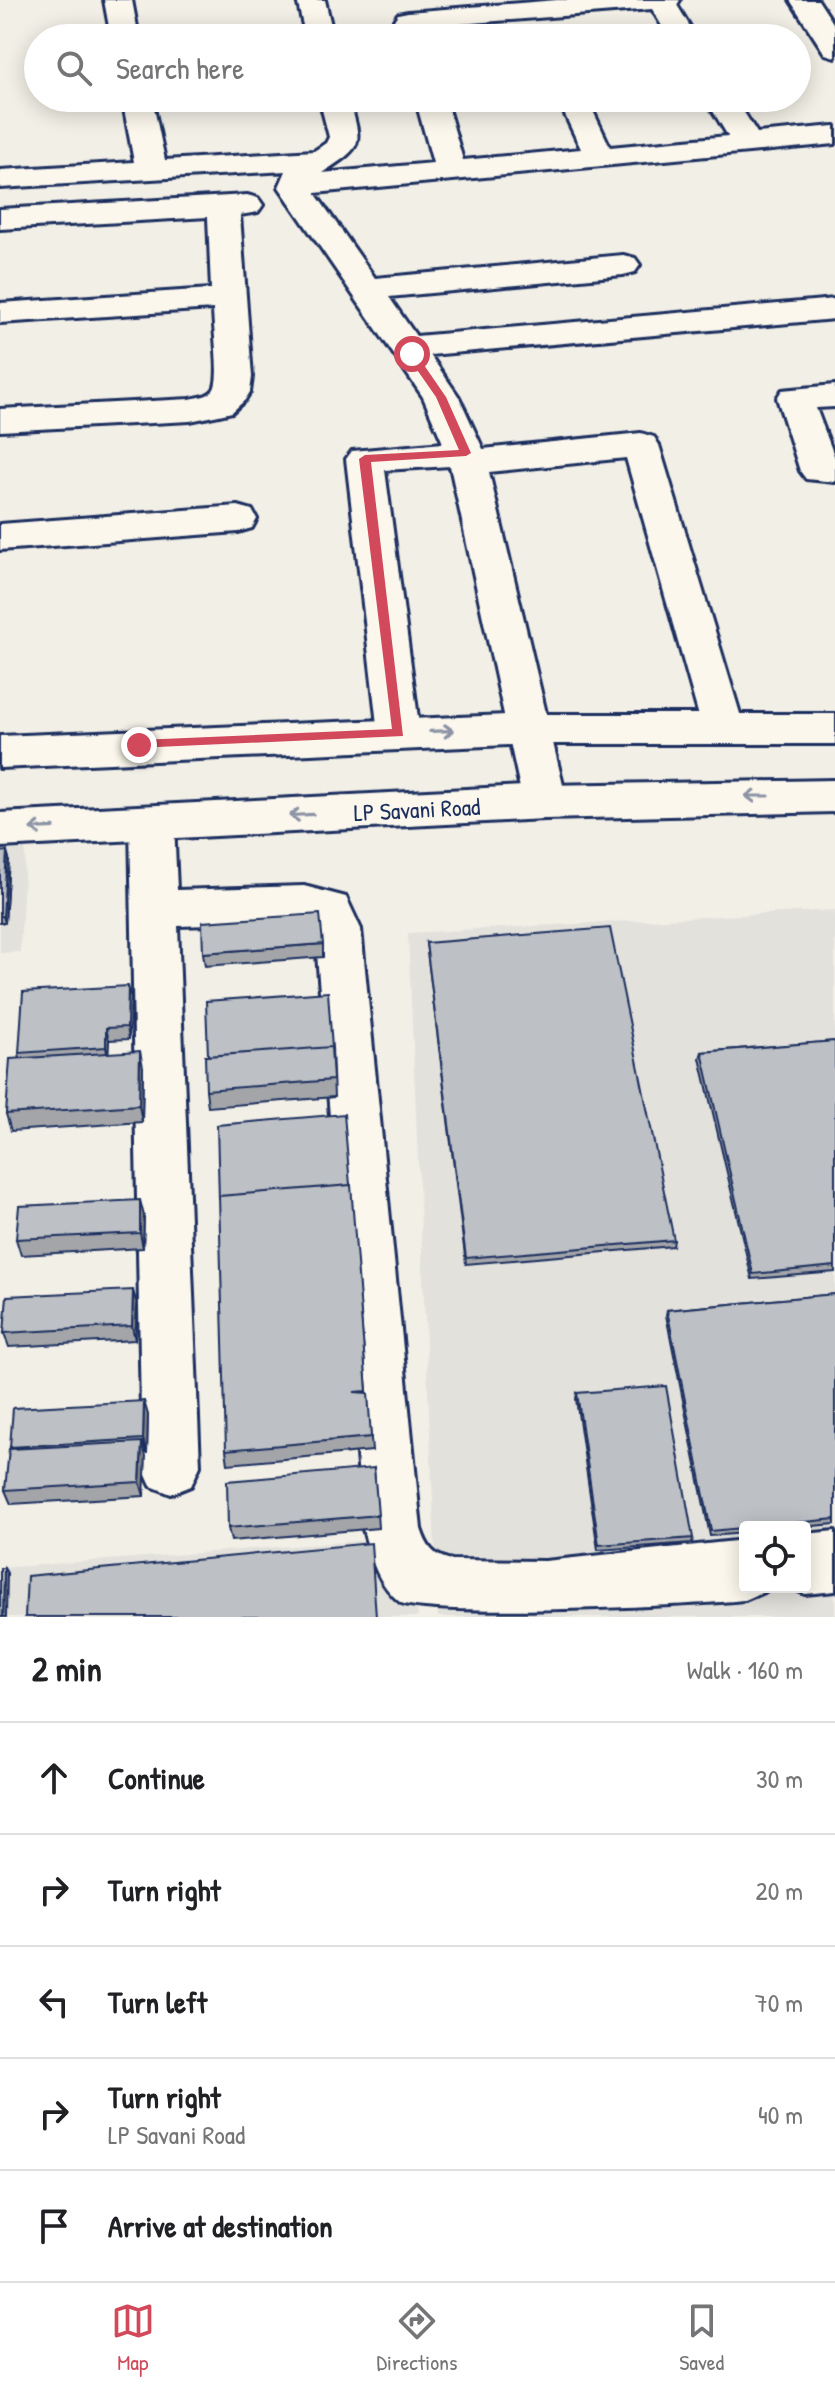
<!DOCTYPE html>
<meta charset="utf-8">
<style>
body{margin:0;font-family:"Patrick Hand",sans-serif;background:#f6f6f6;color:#202124}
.controls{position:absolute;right:24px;bottom:24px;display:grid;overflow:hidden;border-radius:8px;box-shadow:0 4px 20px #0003}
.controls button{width:72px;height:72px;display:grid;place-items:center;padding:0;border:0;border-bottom:2px solid #e0e0e0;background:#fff;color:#202124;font:40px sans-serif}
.stop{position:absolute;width:24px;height:24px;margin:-18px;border:6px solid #d1495b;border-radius:50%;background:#fff}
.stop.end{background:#d1495b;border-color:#fff;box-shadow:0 2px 8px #0008}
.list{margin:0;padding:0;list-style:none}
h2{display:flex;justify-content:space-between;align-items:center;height:104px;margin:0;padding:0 32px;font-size:34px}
h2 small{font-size:26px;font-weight:400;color:#757577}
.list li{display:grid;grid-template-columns:52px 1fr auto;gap:24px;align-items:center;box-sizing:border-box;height:112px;padding:0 32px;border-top:2px solid #e0e0e0}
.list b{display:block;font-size:30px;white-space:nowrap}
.list p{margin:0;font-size:26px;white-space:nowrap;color:#757577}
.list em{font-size:26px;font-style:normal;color:#757577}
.icon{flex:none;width:44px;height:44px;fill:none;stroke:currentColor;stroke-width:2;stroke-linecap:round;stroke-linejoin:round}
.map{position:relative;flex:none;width:835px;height:1617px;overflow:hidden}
.search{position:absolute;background:#fff;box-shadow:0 4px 20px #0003;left:24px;right:24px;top:24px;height:88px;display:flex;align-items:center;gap:20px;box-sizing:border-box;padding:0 28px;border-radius:44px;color:#757577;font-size:30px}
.sheet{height:664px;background:#fff}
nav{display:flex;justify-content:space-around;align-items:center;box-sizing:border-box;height:112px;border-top:2px solid #e0e0e0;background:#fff;font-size:22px;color:#757577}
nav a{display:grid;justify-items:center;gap:4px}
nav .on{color:#d1495b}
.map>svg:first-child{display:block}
.built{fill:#e2e1dc;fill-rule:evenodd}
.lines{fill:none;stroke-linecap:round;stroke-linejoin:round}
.minor-casing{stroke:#1b2f5e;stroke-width:6}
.major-casing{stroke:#1b2f5e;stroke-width:6}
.minor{fill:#fbf7ec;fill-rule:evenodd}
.major{fill:#fbf7ec;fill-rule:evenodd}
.wall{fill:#a3a5a9;stroke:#1b2f5e;stroke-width:2}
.shaded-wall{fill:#848689;stroke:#1b2f5e;stroke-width:2}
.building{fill:#bdc0c4;stroke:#1b2f5e;stroke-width:2}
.oneway{stroke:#8b93a5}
.route{fill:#d1495b}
.labels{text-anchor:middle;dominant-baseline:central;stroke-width:8;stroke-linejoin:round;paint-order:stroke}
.street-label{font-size:24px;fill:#1b2f5e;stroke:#fbf7ec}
</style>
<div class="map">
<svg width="835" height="1617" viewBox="0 0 835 1617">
<rect width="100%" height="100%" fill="#f2efe6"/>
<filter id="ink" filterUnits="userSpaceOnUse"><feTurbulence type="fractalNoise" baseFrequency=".0125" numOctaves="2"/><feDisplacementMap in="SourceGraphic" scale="16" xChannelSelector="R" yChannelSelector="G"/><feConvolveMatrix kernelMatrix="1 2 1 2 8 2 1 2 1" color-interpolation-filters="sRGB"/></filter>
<g filter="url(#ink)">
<path class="built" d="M26,838L20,952L0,953V839Z
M835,910V1617H438L408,933ZM745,1527H805V1587H745Z
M411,1537L418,1617H0V1568Z"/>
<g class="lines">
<g class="minor-casing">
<path id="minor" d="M104,0H132L139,38H111Z
M297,0H325L334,38H306Z
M557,0H680L677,5L697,38H669L652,9L408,28L398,26L394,20L398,14L408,12Z
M790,0H818L835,26V57L825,54Z
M122,98H152L165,160L314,151L326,143L329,137L319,98H349C362,146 365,145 322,173L433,163L415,98H445L463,160L581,149L557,98H587L610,147L728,136L705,98H735L757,133L835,126V144L315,193L375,278L623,255L635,258L640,265L635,272L623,275L389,297L416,336L835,299V319L430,355L459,397L483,449L641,433L654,437L659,445L744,727L738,738L723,742L708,738L702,727L626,458L489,472L567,802L561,814L545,819L529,814L523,802L450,466L385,470L420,733L414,744L399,748L384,744L378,733L346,459L352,451L443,443L423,397L279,187L286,171L0,188V170L134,162Z
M247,195L258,198L263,205L258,212L240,215L252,377L250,392L245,400L232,412L219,415L190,421L0,431V409L190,399C198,397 209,397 214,389C221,377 213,326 213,309L0,323V303L211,289L208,217L0,229V209Z
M835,385V407L816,408L835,458V482L806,479L800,471L777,398L782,390Z
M238,506L252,510L257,519L252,528L238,532L0,550V524Z
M152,806L168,811L174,823L177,890L304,886L346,897L361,929L421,1529C427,1547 433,1556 452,1560L545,1561L745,1540V1587H768L766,1591L745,1600C683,1606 444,1617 401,1603C377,1584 371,1558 363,1529L315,929L313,924L304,922L178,926L200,1466L191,1486L171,1494L151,1486L142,1466L130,823L136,811Z
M835,1531V1591L805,1594L789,1587H805V1534Z"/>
</g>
<g class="major-casing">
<path id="major" d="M531,714H835V744H531L0,768V736Z
M835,780V812L545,819L0,847V813L545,785Z"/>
</g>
<use href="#minor" class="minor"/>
<use href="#major" class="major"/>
</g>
<path class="wall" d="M0,852L9,858L5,923H0Z
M426,943L674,1240L673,1246L466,1264Z
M323,944V957L205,966L203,953Z
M131,998L129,1039L109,1040L108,1053L143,1067L142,1122L11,1131L6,1114L20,1059L19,1053Z
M835,1041V1272L752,1279L700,1058L702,1052Z
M332,1048L334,1097L208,1107L206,1090Z
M350,1185L372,1451L228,1464L226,1450Z
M144,1216L143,1248L21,1255L16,1239Z
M835,1294V1524L801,1527H745V1533L710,1536L666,1315L667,1310Z
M137,1305L135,1340L9,1347L4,1333Z
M577,1393L693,1538L692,1543L598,1550L576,1399Z
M148,1415L147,1453H145L144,1496L11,1504L5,1490L11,1449L10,1447Z
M374,1468L378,1528L231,1541L228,1528Z"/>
<path class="shaded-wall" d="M7,851L9,858L5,923L3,916Z
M128,986L131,998L129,1039L127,1027Z
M106,1028L109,1040L108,1059L106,1047Z
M140,1051L143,1067L142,1122L139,1105Z
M140,1200L144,1216L143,1248L140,1233Z
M133,1290L137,1305L135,1340L132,1326Z
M144,1401L148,1415L147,1453L143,1439Z
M142,1442L146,1456L144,1496L140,1482Z
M4,1568L7,1573L6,1617H3Z"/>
<path class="building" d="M7,851L3,916H0V852Z
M320,914L323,944L203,953L202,922Z
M610,928L674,1240L466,1258L426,943Z
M128,986L127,1027L106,1028V1047L19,1053L23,992Z
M328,992L332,1048L331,1047L208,1056L206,1001Z
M835,1041V1266L753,1274L702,1052Z
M331,1047L333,1080L206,1090L205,1056Z
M140,1051L139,1105L6,1114L10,1059Z
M344,1114L350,1185L219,1196V1199L217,1125Z
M351,1185L367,1391L354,1392L368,1393L371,1437L226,1450L219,1196Z
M140,1200V1233L16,1239L19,1206Z
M133,1290L132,1326L4,1333L7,1296Z
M835,1294V1519L711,1531L667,1310Z
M666,1386L693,1538L599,1545L577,1393Z
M144,1401L143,1439L10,1447L13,1408Z
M142,1442L140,1482L5,1490L9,1449Z
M374,1468L378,1515L228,1528L227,1481Z
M371,1543L376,1617H25L27,1576Z
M0,1568H4L3,1617H0Z"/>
<defs><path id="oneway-shaft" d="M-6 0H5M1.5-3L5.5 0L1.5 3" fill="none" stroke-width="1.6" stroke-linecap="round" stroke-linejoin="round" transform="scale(2)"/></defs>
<g class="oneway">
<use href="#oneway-shaft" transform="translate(442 731) rotate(-2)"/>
<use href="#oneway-shaft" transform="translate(757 796) rotate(-180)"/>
<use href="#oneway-shaft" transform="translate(301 815) rotate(177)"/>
<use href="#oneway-shaft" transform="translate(42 828) rotate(177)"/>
</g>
</g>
<path class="route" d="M408,352H415L446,397L471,453L466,456L371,462L403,736L135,748V742L139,740L392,729L359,459L365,455L459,450L436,397L406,354Z"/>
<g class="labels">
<g class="street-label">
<text transform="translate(417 809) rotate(-3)">LP Savani Road</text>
</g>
</g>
</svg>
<div class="controls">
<button><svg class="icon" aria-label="locate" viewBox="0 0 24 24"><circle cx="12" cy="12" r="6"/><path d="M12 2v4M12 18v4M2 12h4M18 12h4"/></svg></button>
</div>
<div class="stop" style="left:412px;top:354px"></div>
<div class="stop end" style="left:139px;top:745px"></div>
<div class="search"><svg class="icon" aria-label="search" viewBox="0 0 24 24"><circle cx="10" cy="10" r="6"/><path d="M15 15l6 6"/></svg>Search here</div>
</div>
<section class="sheet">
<h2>2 min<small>Walk · 160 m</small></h2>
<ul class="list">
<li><svg class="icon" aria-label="ahead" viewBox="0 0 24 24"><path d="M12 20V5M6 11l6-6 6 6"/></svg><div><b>Continue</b></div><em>30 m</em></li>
<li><svg class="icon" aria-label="right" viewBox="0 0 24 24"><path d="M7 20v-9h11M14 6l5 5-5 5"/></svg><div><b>Turn right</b></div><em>20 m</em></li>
<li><svg class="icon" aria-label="left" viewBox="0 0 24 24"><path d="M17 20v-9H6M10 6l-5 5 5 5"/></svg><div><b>Turn left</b></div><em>70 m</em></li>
<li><svg class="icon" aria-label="right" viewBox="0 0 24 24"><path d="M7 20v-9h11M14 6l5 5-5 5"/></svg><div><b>Turn right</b><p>LP Savani Road</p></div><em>40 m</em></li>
<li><svg class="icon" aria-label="arrive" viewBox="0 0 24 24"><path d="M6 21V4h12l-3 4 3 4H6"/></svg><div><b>Arrive at destination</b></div></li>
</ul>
</section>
<nav>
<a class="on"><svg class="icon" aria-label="map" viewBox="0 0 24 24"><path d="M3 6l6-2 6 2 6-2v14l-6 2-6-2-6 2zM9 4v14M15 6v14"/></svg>Map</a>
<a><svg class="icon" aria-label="directions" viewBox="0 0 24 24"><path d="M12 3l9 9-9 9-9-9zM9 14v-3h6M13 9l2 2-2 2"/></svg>Directions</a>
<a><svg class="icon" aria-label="saved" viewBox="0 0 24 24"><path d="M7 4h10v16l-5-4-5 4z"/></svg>Saved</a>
</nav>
